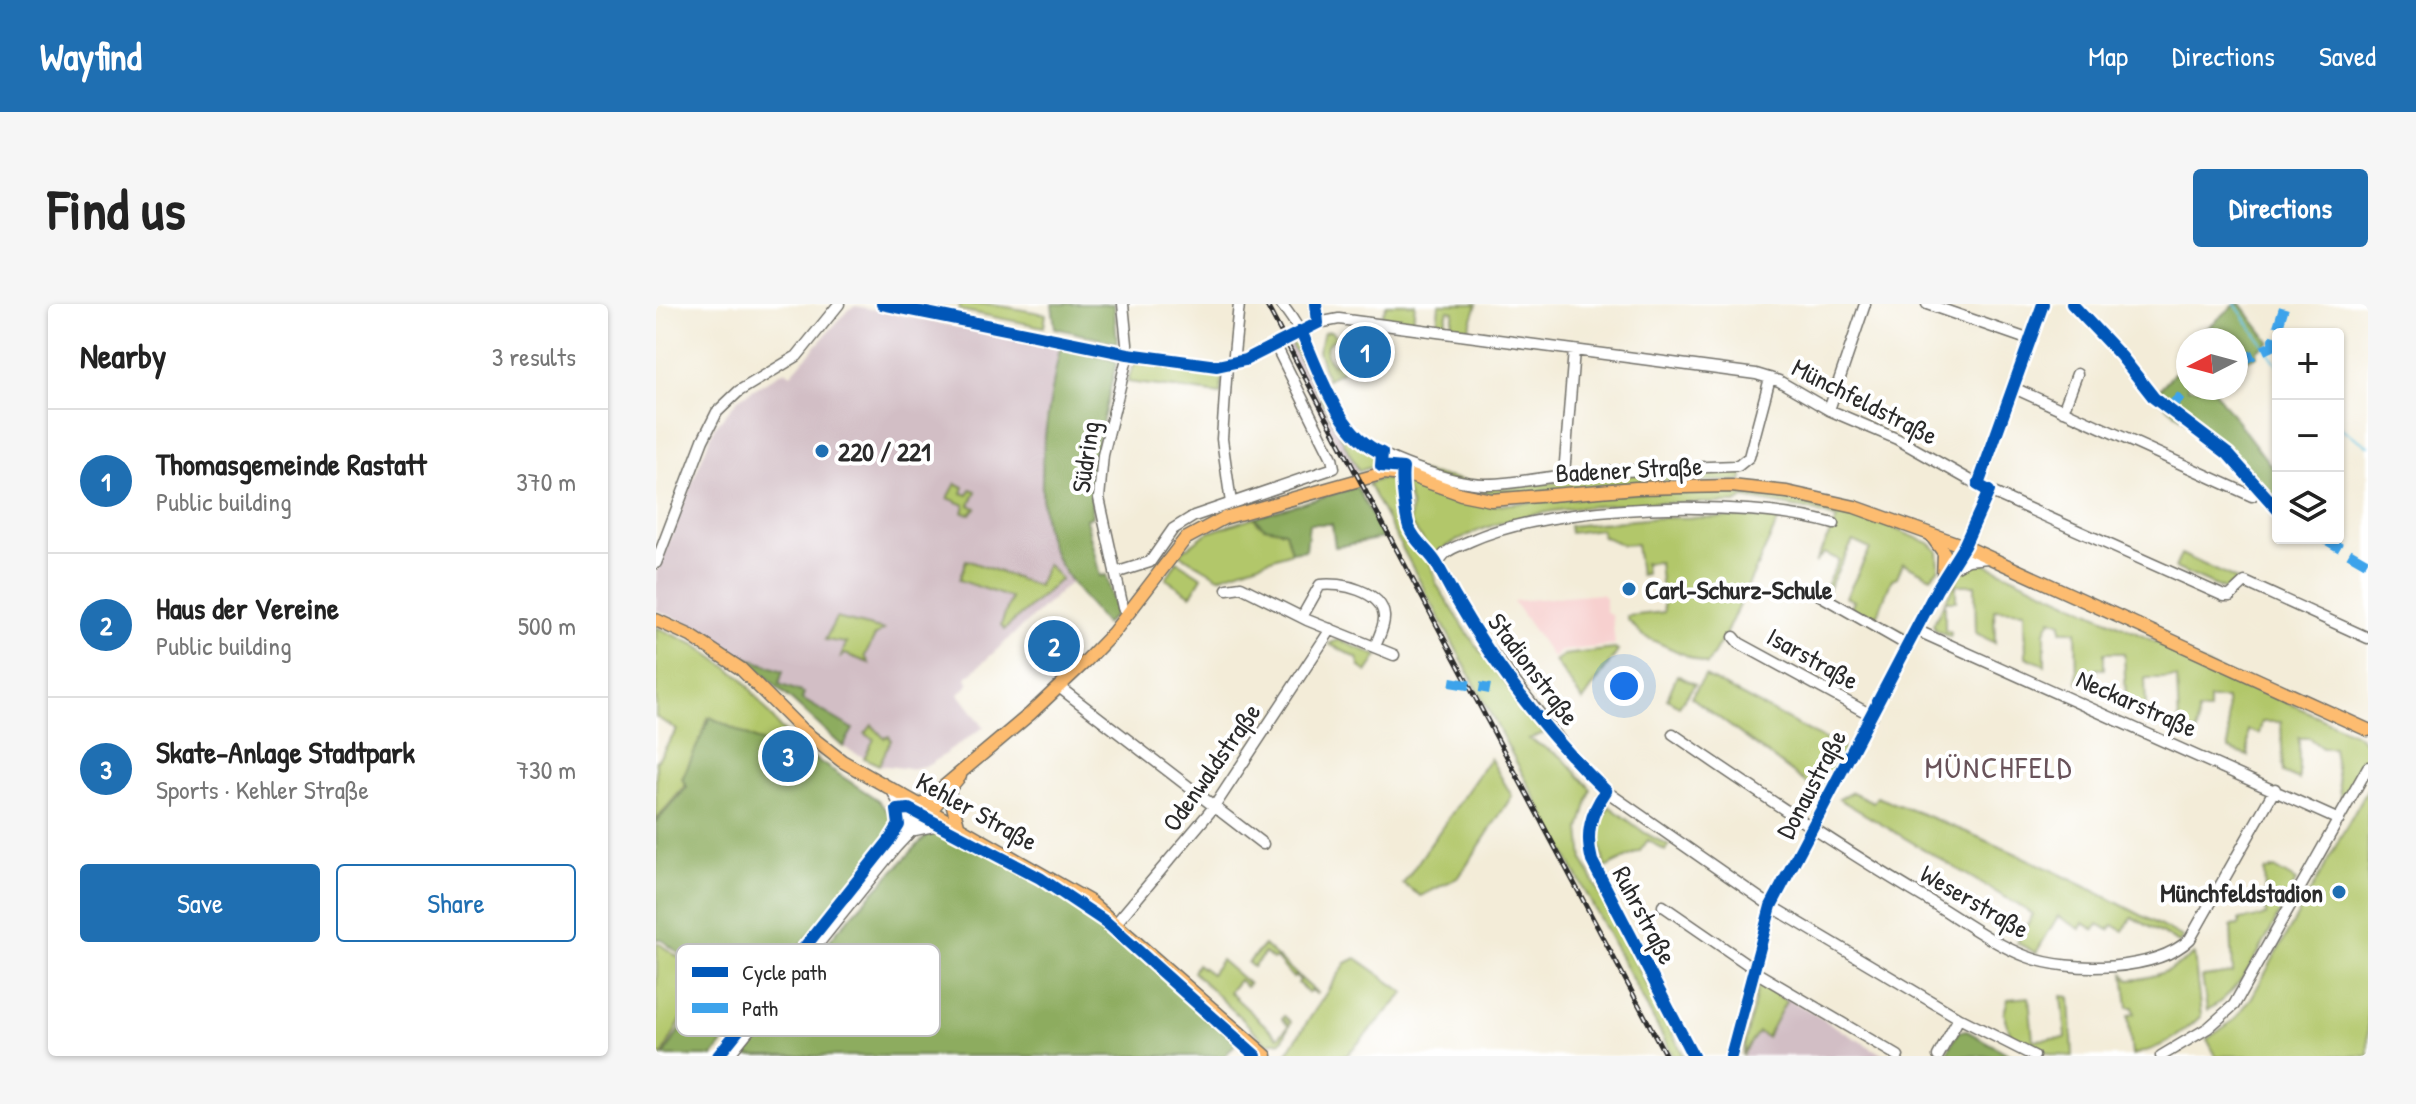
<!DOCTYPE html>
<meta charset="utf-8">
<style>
body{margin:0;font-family:"Patrick Hand",sans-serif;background:#f6f6f6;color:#222}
.controls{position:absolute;right:24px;top:24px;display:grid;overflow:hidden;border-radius:8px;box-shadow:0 2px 6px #0004}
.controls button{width:72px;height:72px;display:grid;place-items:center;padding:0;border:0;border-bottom:2px solid #e0e0e0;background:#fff;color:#222;font:40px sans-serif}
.compass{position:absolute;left:1520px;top:24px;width:72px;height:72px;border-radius:50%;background:#fff;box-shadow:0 2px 6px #0004;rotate:264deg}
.you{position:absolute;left:968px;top:382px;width:28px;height:28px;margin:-20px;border:6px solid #fff;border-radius:50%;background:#1a73e8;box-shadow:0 0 0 12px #1a73e833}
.badge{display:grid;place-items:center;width:52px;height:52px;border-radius:50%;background:#1f6fb2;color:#fff;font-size:26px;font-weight:700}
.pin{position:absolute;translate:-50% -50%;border:4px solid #fff;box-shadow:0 2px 8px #0006}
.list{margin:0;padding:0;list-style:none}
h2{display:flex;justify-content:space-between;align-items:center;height:104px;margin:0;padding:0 32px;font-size:34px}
h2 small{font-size:26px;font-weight:400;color:#767676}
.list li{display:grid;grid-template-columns:52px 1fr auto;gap:24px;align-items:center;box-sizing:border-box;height:144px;padding:0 32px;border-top:2px solid #e0e0e0}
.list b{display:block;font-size:30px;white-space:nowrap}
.list p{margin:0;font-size:26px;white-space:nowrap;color:#767676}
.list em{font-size:26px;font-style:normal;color:#767676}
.actions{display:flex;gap:16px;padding:24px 32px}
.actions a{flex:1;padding:18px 0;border:2px solid #1f6fb2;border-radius:8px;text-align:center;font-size:28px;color:#1f6fb2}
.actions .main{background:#1f6fb2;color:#fff}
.icon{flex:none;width:44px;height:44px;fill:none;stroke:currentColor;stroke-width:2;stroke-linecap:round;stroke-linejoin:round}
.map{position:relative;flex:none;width:1712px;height:752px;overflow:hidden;border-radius:8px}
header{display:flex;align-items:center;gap:48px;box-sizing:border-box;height:112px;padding:0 40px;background:#1f6fb2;color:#fff}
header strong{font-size:38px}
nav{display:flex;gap:44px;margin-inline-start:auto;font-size:28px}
.intro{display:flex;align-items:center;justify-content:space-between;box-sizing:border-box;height:192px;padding:0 48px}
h1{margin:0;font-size:56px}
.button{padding:20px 36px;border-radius:8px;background:#1f6fb2;color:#fff;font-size:28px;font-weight:700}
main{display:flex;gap:48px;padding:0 48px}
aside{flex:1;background:#fff;border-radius:8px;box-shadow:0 2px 6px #0004}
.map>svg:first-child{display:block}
.built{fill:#f7d0cf}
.industrial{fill:#d2bec5}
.green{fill:#b2c76b;stroke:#6e794b;stroke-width:2}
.forest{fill:#8dac5f;stroke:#5c6c45;stroke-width:2}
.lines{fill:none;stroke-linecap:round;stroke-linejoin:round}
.stream{stroke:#65c4e4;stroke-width:2}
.minor-casing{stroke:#716f68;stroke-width:13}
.major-casing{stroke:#716f68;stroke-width:15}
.minor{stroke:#fff;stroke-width:10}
.major{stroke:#fdbc70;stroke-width:12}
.rail-casing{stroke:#2b2b2b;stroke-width:5}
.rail{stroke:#fff;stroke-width:2;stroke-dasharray:6;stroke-linecap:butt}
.quiet{stroke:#3ea3eb;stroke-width:10;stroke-dasharray:20 10;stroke-linecap:butt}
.cycleway-casing{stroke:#fff;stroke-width:17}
.cycleway{stroke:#0057b8;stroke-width:12}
.poi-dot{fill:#1f6fb2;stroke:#fff;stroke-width:3}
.labels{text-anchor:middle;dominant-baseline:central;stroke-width:8;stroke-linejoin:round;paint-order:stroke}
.street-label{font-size:26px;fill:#2b2b2b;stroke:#fff}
.poi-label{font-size:26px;font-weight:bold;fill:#2b2b2b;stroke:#fff;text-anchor:start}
.quarter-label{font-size:30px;letter-spacing:2px;fill:#69535a;stroke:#fff}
.key{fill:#fff;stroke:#bfbfbf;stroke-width:2}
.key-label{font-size:22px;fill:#2b2b2b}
</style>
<header>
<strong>Wayfind</strong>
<nav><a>Map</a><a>Directions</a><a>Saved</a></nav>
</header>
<div class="intro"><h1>Find us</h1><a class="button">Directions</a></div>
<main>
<aside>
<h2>Nearby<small>3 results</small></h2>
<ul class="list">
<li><span class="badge">1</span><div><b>Thomasgemeinde Rastatt</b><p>Public building</p></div><em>370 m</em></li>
<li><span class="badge">2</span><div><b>Haus der Vereine</b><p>Public building</p></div><em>500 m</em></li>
<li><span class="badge">3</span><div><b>Skate-Anlage Stadtpark</b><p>Sports · Kehler Straße</p></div><em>730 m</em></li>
</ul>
<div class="actions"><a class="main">Save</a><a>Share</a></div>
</aside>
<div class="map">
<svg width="1712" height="752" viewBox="0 0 1712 752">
<rect width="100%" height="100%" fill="#fff"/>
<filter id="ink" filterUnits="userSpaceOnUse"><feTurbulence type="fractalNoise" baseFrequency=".0125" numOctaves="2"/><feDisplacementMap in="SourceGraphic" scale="16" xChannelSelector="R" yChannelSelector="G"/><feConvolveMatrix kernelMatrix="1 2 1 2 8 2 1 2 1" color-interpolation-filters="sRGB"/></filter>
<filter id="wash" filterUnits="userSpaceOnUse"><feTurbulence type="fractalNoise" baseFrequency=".006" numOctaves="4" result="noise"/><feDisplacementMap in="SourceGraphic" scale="32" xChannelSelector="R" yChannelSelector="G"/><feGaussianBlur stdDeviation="1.8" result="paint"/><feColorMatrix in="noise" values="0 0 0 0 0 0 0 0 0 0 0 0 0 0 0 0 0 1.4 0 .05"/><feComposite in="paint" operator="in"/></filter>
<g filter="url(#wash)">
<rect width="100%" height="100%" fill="#f3ecd8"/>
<path class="built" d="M945,290L949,294L950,308L956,312L959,341L905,347L897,354L857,297Z"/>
<path class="industrial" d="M200,2L404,44L389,119L396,245L416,277L310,374L314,379L303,390L328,423L273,461L254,465L223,461L187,443L113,373L34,320L0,306V269L58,124L82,95L129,66L135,70L193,5Z
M635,40L703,167L696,169L629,43Z
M1102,677L1229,752H1085Z"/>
<path class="green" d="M304,0H334L390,10L388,23L303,6Z
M731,0H759L757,18L725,13Z
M783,0H821L813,24L795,22L798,7L792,6L788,22L781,21Z
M675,27L681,33L671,41L670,51L676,59L704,58L671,75L662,47L668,28Z
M641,38L691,127L722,152V161L703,167L635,40Z
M479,59L566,70L565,90L471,78Z
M1087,165V177H997L845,191L808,185L754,166L848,184L997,168Z
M724,175L743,176L751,203L750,220L774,257L781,281L818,339L888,429L873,435L906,453L935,485L924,525L927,557L1028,752H1017L712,180Z
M747,176L832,202L988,188L1119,192L1232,222L1273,239L1282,247L1283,264L1275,273L1247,259L1241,273L1236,275L1220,315L1249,329L1244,332L1194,305L1198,297L1190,293L1214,245L1197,237L1169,291L1166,289L1183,256L1168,249L1159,259L1181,215L1155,206L1088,194L1080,199C990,198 853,195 778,251L754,219L755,201Z
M300,179L308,183L306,189L312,191L315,185L320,187L314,201L320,204L314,210L307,209L309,201L292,194Z
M598,213L602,220L629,227L635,248L563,273L523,250L551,229Z
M1091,213L1123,215L1069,331L1051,361L987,332L972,316L971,312L1008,308L1003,258L989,259L990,270L984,271L980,240L967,241L946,232L945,225L914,229L913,222L1000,214Z
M1525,250L1581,276L1569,286L1519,264Z
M310,256L382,282L391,260L405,275L348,326L345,321L355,294L303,276Z
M521,257L546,273L535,291L510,275Z
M1328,259L1700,430L1710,439L1712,450L1685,496L1677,444H1666L1653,434H1643V476L1627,469L1625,418H1606L1603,430L1592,426V452L1573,445L1571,395H1553V407H1542L1541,429L1523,422L1521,374H1489L1490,406L1470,397L1468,349H1448V365H1440V386L1421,378L1420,327H1405V319L1395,315L1389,327V361L1370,353L1369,307L1338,305L1339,339L1320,330L1319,281H1300V297H1289V326L1295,329L1294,333L1279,326L1277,320L1305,268L1312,261Z
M180,314L228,326L219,332L209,352L213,359L189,350L185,353L190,339L169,336Z
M0,323L40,341L86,374L124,424L151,449L140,468L52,414L29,482L0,516V458L21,426L0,413Z
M681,336L685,337L722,352L711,368L704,363L701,354L673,340Z
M959,345L962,347L927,397L899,357L908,351Z
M1021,371L1039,380L1023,402L1011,395Z
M1049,372L1189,446L1165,490L1035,393Z
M216,421L228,434L233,432L235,436L223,461L208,454L218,435L209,430Z
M834,454L856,492L803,573L765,592L747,580Z
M1712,484V752H1560L1551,735L1578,716L1596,693Z
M1196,488L1217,498L1221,493C1326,531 1430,580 1527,634L1523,639L1476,613L1467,627L1457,621L1453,626L1442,620L1439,626L1427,619L1424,625L1402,612L1380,649L1361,639L1377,610L1183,495Z
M953,502L989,529L1013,542L1009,547L992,536L984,547L949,564L941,528Z
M1618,564L1640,577C1619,615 1591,687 1551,706L1546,673L1577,669L1575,622L1583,621V616L1610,612L1608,567Z
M1,638L37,664L40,688L6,752H0Z
M608,641L661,689L660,690L655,686L652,689L642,679L644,676L639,672L637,674L620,654L617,656L609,649L597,663L592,659Z
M1538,650L1545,712C1523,733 1506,744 1476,751L1472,711L1478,710L1477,703H1472L1468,670L1473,676C1498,674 1519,666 1538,650Z
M700,654L749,689L690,752H629L690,659Z
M565,656L593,680L590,683L583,676L573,688L622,733L633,722L626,715L628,712L635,718L626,737L611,739L537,668L541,660L555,670Z
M1103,678L1130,697L1111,733L1102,728L1086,752Z
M1406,692L1414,693L1417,752L1397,751L1356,735L1348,709L1352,695L1373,693L1377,736L1410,734Z"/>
<path class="forest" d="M396,0H458L461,39L399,24Z
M1580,0H1585L1614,38L1601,46V52L1580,61V36H1537Z
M404,44L457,56L460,60L435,167L436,213L430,215L444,272L450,271L461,309L449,320C431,297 407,272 396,244C374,192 393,98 404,44Z
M1532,47V84H1556L1622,171V199C1584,148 1542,132 1498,91L1532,54Z
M701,183L727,234L679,243L676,220H653L650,246L635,248L629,227L608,223L598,213Z
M87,352L127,367L123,380L148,389L146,395L197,425L187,443Z
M54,413L111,441L116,457L140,470L152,452L159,455L222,496L238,516L236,526L57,752H8L44,691L41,664L5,635H0V518L31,483L26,475Z
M285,527C306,530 327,544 346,554C435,603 506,671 581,738L569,752H80L182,626L270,532Z
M1309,726L1356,752H1289L1302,728Z"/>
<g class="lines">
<path class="stream" d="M1579,0L1622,62
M1682,122L1712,142"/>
</g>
</g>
<g filter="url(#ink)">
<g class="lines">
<g class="minor-casing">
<path id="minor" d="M226,0L472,50L561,62L589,56L662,19L683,15L1100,70L1123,77L1173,106L1241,135L1333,187L1568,292H1574L1589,278L1712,334
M467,0L472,50L447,151L443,194L467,304L473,309
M625,0C658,38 666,92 700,131C721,155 796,179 828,180C856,181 885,173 913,171C969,166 1026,164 1082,162L1093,153L1114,74
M660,0L662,19
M1271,0L1374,36
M577,60L583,0
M571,61L566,135L575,199
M1358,84L1596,192
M1173,106L1209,0
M1407,107L1421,70
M908,171L918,46
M1322,181L1387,0
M1178,220C1090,194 897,199 814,237C801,243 785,246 782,262L789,279L825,334L911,445L950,487L1115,602L1303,714L1378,752
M0,259L47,136L61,108L83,87L141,52L183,0
M1295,265L1312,256L1332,254
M459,269L494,258L517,225L538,212L678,164L676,154L619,40
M571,285L585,283L651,316L738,351
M1155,286L1253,342
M646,313L664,281C684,278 726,287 728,312C729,322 722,334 719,343
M1260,326L1683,516
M1078,333L1083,339L1217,412
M403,383L607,540
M1017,430C1101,488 1184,544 1272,596C1304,615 1337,640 1372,653C1414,669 1500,668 1534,635L1619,485
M236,486L246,506L248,523
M950,487C934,510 929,530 936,557L1037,752
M259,526L297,518
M242,537L248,523L266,501
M1007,602L1097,664
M461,618L558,503L675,325
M1096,666L1242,752
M72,752L240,543L275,506
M1075,752L1115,602L1281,285L1308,242L1333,187
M1282,752L1303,714
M1505,752L1552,724L1578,701L1712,463"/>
</g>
<g class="major-casing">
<path id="major" d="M1275,231L1288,249L1287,275
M0,316L35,332L85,365L146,426L186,457L433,597L610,752
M293,487L302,521
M266,501L374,410L428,359L457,329L529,235L568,214L728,169L755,172L805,190L835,196L980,184L1075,182L1131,188L1199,203L1308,242L1712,426
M275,506L304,472"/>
</g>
<use href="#minor" class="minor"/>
<use href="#major" class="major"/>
<g class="rail-casing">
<path id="rail" d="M610,0L1010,752"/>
</g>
<use href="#rail" class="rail"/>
<path class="quiet" d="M1580,59L1616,42L1629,0
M1511,106L1533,84
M1667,234L1712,260
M794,378L834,385"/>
<g class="cycleway-casing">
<path id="cycleway" d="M226,0L472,50L561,62L589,56L662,19L660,0
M1416,0L1465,52L1498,94L1572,150L1622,206
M645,27C663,67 682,131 726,149L725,162L747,164C745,176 749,211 753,223C759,239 775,248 782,262C822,340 886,427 950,487C934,510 929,530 936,557L1037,752
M62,752L233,537L243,521L241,506L253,505L384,574L450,618L600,752
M1075,752L1115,602L1281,285L1308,242L1333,187L1322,181L1387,0"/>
</g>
<use href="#cycleway" class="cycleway"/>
</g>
</g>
<g class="poi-dot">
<circle cx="166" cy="147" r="8"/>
<circle cx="973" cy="285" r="8"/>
<circle cx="1683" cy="588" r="8"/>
</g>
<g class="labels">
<g class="street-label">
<text transform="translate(1209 97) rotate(27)">Münchfeldstraße</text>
<text transform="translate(429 153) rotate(-82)">Südring</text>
<text transform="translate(973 165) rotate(-3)">Badener Straße</text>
<text transform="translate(1157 354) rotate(29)">Isarstraße</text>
<text transform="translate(878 365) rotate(53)">Stadionstraße</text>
<text transform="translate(1481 399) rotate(24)">Neckarstraße</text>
<text transform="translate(555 463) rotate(-55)">Odenwaldstraße</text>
<text transform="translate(1155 480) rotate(-62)">Donaustraße</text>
<text transform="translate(321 507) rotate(29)">Kehler Straße</text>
<text transform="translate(1319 597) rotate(30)">Weserstraße</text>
<text transform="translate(989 611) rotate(62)">Ruhrstraße</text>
</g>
<g class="poi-label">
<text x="182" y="147">220 / 221</text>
<text x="989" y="285">Carl-Schurz-Schule</text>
<text x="1667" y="588" text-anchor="end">Münchfeldstadion</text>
</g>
<g class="quarter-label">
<text x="1343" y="463">MÜNCHFELD</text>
</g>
</g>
<rect x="20" y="640" width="264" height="92" rx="12" class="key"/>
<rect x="36" y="663" width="36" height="10" fill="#0057b8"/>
<rect x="36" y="699" width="36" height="10" fill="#3ea3eb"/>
<g class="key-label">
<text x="86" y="676">Cycle path</text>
<text x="86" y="712">Path</text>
</g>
</svg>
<div class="controls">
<button>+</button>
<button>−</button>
<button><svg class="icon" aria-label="layers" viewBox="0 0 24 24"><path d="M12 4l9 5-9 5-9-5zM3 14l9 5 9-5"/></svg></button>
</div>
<svg class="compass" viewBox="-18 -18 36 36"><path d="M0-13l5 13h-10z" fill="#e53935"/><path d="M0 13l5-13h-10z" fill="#767676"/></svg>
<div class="you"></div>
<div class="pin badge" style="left:709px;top:48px">1</div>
<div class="pin badge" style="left:398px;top:342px">2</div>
<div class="pin badge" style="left:132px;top:452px">3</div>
</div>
</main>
